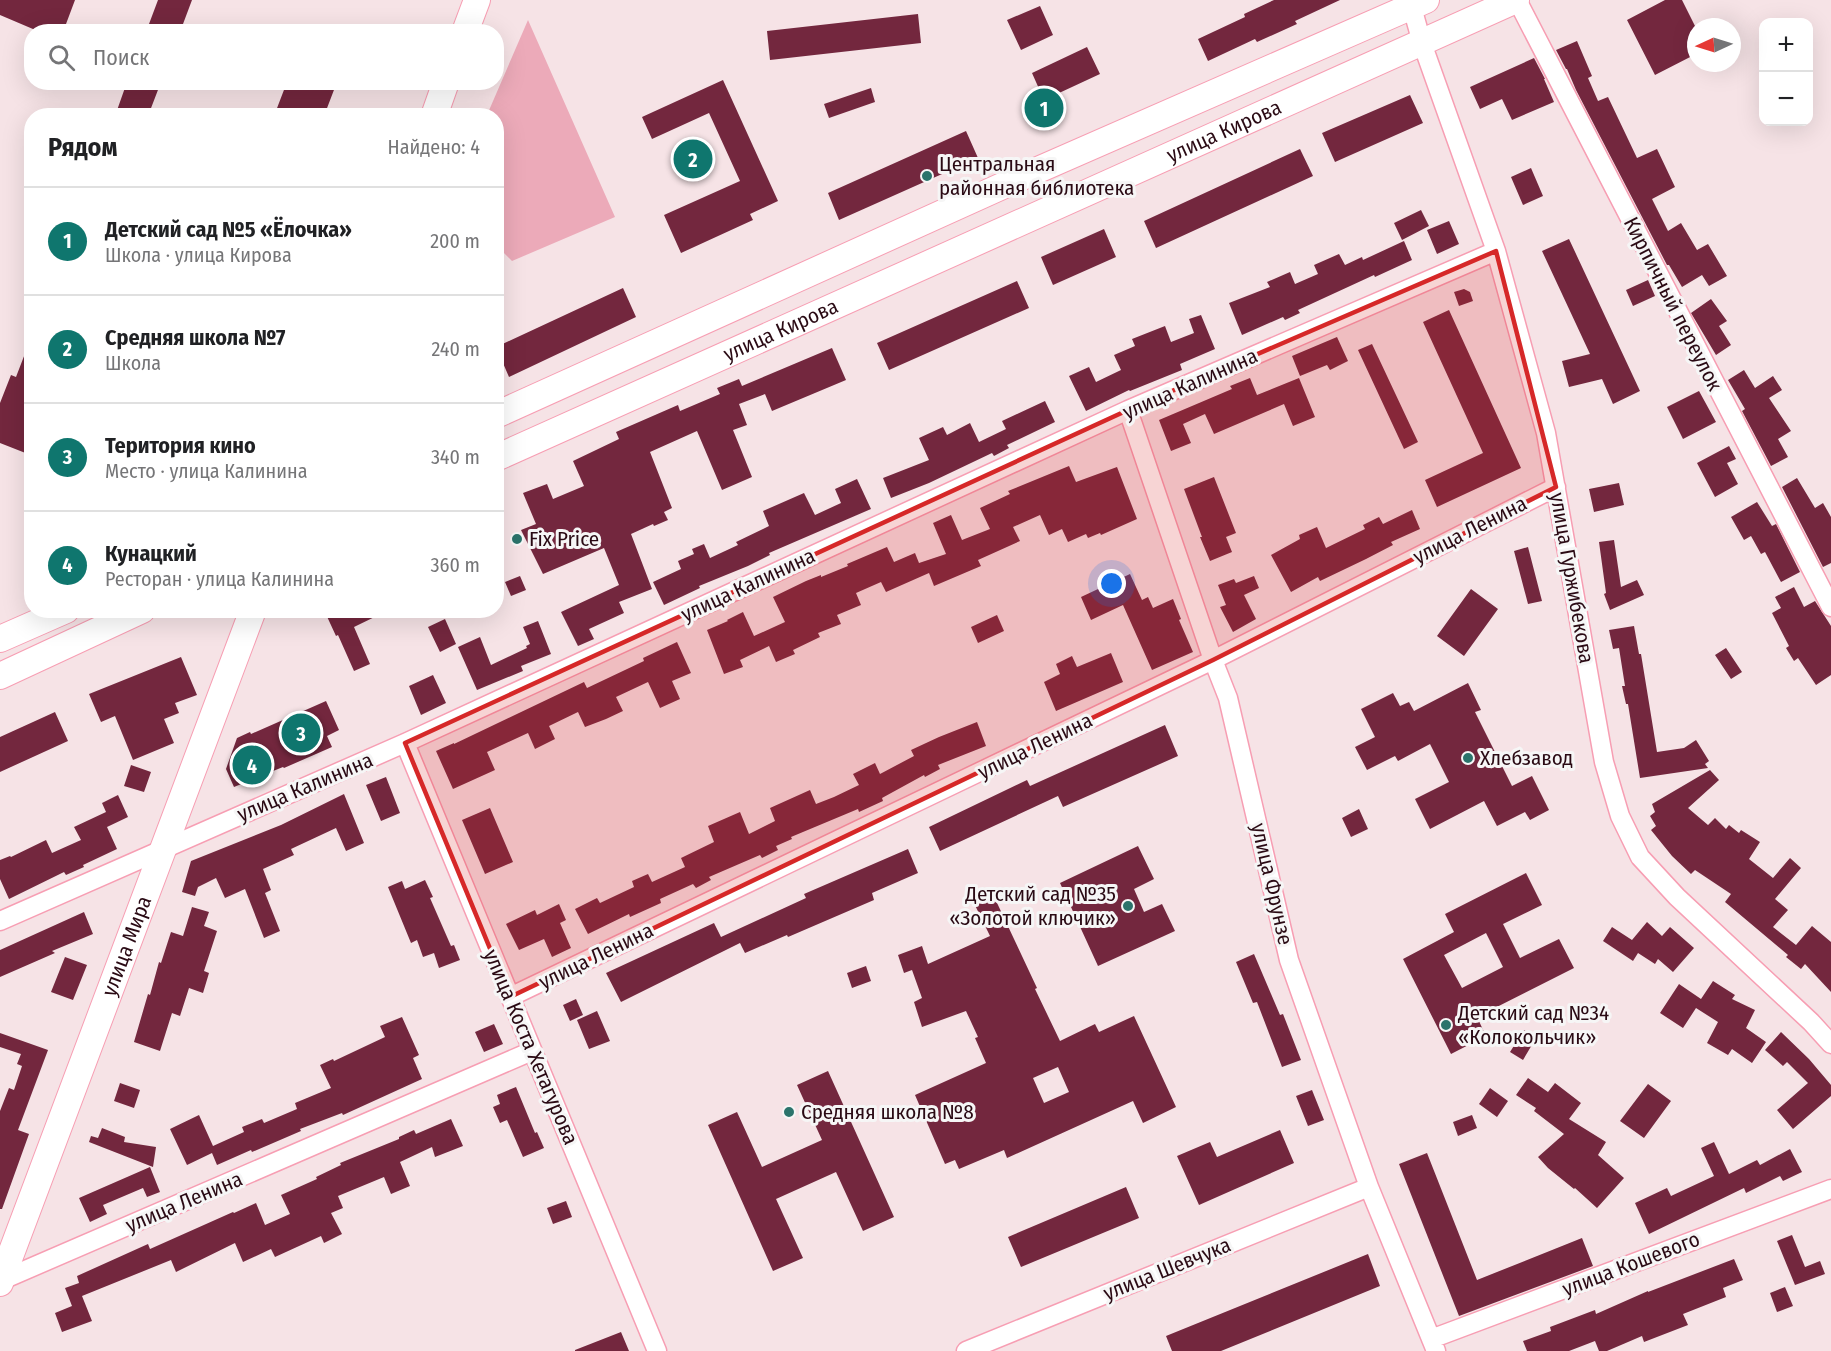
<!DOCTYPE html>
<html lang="ru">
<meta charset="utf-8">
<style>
body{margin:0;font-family:"Fira Sans Condensed",sans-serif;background:#f6f6f6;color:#202124}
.controls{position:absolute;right:18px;top:18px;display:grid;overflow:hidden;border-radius:12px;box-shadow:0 6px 24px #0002}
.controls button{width:54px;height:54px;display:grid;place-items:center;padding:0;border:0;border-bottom:2px solid #e0e0e0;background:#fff;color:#202124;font:30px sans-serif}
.compass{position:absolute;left:1687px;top:18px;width:54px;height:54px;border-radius:50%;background:#fff;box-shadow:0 6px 24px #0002;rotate:266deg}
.you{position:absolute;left:1112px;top:584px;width:21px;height:21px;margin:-15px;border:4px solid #fff;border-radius:50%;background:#1a73e8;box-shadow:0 0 0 9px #1a73e833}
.badge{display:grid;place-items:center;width:39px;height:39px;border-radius:50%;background:#0f766e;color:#fff;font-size:20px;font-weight:700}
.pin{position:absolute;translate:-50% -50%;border:3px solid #fff;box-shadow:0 2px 6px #0006}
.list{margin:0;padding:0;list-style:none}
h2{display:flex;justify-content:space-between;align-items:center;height:78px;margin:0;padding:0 24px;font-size:26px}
h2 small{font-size:20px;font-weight:400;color:#757577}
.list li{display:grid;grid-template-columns:39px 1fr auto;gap:18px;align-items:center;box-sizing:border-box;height:108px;padding:0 24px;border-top:2px solid #e0e0e0}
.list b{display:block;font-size:22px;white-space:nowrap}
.list p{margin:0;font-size:20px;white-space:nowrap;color:#757577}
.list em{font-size:20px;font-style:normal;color:#757577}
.icon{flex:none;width:33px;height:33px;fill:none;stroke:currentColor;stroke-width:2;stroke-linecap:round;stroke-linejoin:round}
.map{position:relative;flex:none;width:1831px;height:1351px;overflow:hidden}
.search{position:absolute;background:#fff;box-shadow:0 6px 24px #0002;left:24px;top:24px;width:480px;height:66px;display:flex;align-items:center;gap:15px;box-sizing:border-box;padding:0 21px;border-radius:24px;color:#757577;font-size:22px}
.panel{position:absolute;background:#fff;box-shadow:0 6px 24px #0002;left:24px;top:108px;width:480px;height:510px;border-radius:24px}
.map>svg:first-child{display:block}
.green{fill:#ecaab9}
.building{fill:#73273e;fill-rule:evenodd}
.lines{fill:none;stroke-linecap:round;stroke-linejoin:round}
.street-casing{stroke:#f79eb3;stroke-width:21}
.secondary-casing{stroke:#f79eb3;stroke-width:28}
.street{stroke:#fff;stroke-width:18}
.secondary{stroke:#fff;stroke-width:26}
.marked{fill:#d62828;fill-opacity:0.2;stroke:#d62828;stroke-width:4.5;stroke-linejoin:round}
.poi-dot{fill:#2b736b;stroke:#f6f6f6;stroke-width:2}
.labels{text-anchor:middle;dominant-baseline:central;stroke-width:6;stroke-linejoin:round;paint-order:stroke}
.street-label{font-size:21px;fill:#2a0a14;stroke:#f6f6f6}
.poi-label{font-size:21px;fill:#2a0a14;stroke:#f6f6f6;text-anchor:start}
</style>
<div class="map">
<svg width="1831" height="1351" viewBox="0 0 1831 1351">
<rect width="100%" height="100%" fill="#f6e3e6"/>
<path class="green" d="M528,20L615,217L512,261L497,246L496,116L487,115Z"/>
<path class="building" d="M0,0H75L63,32H40L0,15Z
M158,0H192L180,32H146Z
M1274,0H1340L1295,21L1297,24L1257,42L1255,39L1208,61L1198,39L1245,17L1244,14Z
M1665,0H1682L1696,28V54L1655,75L1627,20Z
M1040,6L1053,35L1021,50L1007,20Z
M918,14L921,43L770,60L767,31Z
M1577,41L1592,76L1588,78L1598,101L1608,97L1637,158L1657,149L1675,187L1652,199L1668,231L1681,223L1697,250L1708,244L1727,276L1709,286L1702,275L1682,287L1669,265H1667L1576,90L1567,69H1566L1556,50Z
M1087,47L1100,74L1044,100L1032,73Z
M1534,58L1545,79H1544L1554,102L1512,120L1502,99L1480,109L1470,87Z
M723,80L778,201L750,214L753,220L681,253L664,215L740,181L709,113L652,139L642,117Z
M127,82H161L148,116H115Z
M287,82H337L324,116H274Z
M871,88L875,102L829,118L824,104Z
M1410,95L1423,123L1335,162L1322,133Z
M966,131L978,158L839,220L828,193Z
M1300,149L1313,176L1156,248L1144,221Z
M1531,168L1543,196L1523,205L1511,177Z
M1421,210L1429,226L1402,240L1394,223Z
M1449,221L1459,244L1437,254L1427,230Z
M1104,229L1116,257L1053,285L1041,257Z
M1569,239L1640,391L1613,404L1602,379L1569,387L1562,361L1590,354L1542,251Z
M1404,241L1412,260L1375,277L1374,275L1298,310L1300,313L1285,320L1283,317L1242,335L1229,303L1270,287L1267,282L1290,272L1295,284L1318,274L1314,265L1339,254L1345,265L1362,257L1363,260Z
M1648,280L1655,296L1633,306L1626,290Z
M1017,281L1029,308L889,370L877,343Z
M623,288L636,317L509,377L496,347Z
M1464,289L1470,292L1473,301L1459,306L1454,292Z
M1711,299L1727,321L1719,326L1731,345L1716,355L1691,313Z
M1449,310L1521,468L1437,507L1425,480L1483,453L1423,322Z
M1201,315L1215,349L1180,364L1182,370L1130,391L1129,390L1086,411L1069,376L1089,367L1096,382L1121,370L1114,355L1135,346L1132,339L1165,326L1171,342L1194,333L1189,319Z
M1337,337L1348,361L1330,370L1327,365L1300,376L1292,356Z
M31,338L32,444L28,454L0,443V403L11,375L16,377Z
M1372,344L1418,442L1404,449L1358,350Z
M832,348L846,380L772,411L765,394L739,404L747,425L733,430L752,477L722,490L697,431L650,452L672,508L664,512L668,520L654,526L653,524L631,534L652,589L619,602L624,613L589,629L594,639L578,646L561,612L619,585L604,548L543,574L521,530L536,524L523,493L547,484L553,499L584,486L573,461L619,439L616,432L678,405L680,411L720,394L717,388L739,379L742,386Z
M1744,370L1755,388L1773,376L1782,390L1769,398L1791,431L1778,439L1788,457L1771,466L1742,411L1745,409L1728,380Z
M1250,378L1257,395L1299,378L1315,417L1293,426L1284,404L1214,434L1205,414L1183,424L1191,443L1171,451L1159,420L1232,389L1230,386Z
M1699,391L1716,422L1683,439L1667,407Z
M1045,401L1055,422L1007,445L1009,448L994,456L992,453L929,483L891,498L883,478L929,460L919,438L943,427L947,435L970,423L979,442L1006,429L1002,421Z
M1729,446L1736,459L1727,463L1738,484L1715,497L1697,463Z
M1069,466L1076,482L1117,467L1137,519L1101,535L1100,533L1088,538L1086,534L1068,542L1062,529L1049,535L1040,515L1013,527L1020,541L978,560L981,566L934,586L929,573L886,592L881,582L856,593L861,605L837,615L841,624L818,633L820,637L793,650L795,654L776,662L769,646L740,660L743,667L724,674L707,630L728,621L727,620L743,612L754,636L785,622L773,597L806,581L821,575V577L848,566L847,564L887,547L894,562L915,553L919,563L946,554L933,523L951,515L962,540L990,529L980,508L1010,494L1008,491Z
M1214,477L1236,533L1226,537L1232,552L1210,561L1200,537H1202L1184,489Z
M1797,478L1815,508L1823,503L1831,517V563L1823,567L1782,487Z
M857,479L871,509L769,553L770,555L748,566L699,586L700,588L664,605L653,582L681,569L678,561L694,554L692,549L704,544L710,558L738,545L736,542L769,526L763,511L804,493L815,515L841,503L835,489Z
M1619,483L1624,505L1594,512L1589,489Z
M1757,502L1772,526L1776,524L1800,572L1781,582L1765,552L1761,554L1751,536L1744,540L1731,517Z
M1412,510L1420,529L1391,542L1393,545L1366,559L1320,581L1318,577L1291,592L1271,555L1300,539L1299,535L1317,527L1326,548L1365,529L1363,525L1379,517L1383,524Z
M1614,540L1621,587L1637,580L1644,595L1610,610L1604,594L1606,593L1599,542Z
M1528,547L1542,601L1528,604L1514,551Z
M1130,574L1142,600L1148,597L1153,608L1173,599L1181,619L1179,620L1193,652L1152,670L1123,605L1091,620L1081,597Z
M520,576L526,590L511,596L505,582Z
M1254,576L1259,588L1244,595L1256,619L1233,632L1220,607L1226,605L1218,585L1234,579L1236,583Z
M1794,587L1804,607L1815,601L1831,626V675L1816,685L1798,658L1794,661L1786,648L1789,646L1772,613L1781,608L1775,597Z
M1471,589L1498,609L1464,656L1437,636Z
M324,610H389L354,627L370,664L354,671L338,635L336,636Z
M997,615L1004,631L978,643L971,627Z
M445,619L456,644L440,652L428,627Z
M538,621L551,654L521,666L523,671L477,690L458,647L480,637L491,665L527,648L526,646L530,644L523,627Z
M1634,626L1639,654H1641L1657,752L1684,748L1696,740L1709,761L1705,764L1708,768L1640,778L1628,704H1626L1622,686H1625L1619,648L1613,649L1609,630Z
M677,642L691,673L672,681L680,699L660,708L648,682L616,697L623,711L606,719L585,727L578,712L549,726L555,739L535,749L528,733L487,752L495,770L453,789L436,751L454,743V744L584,682L587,688L644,661L643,658Z
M1726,648L1742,672L1731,679L1715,655Z
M1111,653L1123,682L1056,711L1044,682L1060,674L1056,664L1072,656L1077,667Z
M181,657L197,695L175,703L179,713L164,719L174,743L133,760L115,716L101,722L89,694Z
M433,675L446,703L421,715L409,686Z
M1468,683L1481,710L1475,712L1512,786L1532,776L1549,810L1530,820L1525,812L1497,826L1484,801L1430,829L1415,799L1449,782L1430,744L1398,761L1395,756L1367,770L1355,747L1375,737L1361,709L1393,693L1400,706L1409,702L1414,711Z
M326,701L339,730L327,736L332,747L284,768L283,767L234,787L226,769L237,738L250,732L251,734Z
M55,712L68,741L0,772V737Z
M977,722L986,746L938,765L940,769L925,777L924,775L882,798L883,801L859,812L858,809L791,837L792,839L776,846L778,850L762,858L760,855L709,877L711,880L696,888L693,884L660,899L661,903L630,917L629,914L588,934L575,909L597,898L600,903L634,887L632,881L648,874L652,882L685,867L681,858L714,842L708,826L740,812L749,834L775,821L770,808L810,790L816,804L834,797L859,785L853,774L875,763L880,774L914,756L911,750L939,737Z
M1165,725L1178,756L1063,807L1058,796L940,851L929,827L1027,780L1030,786Z
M131,765L151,772L144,792L124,786Z
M1710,770L1719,780L1688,808L1708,825L1715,818L1726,829L1729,825L1739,833L1741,830L1760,842L1749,859L1773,878L1790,858L1801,868L1775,899L1788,910L1773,927L1796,945L1812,926L1831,942V992L1805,964L1801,969L1786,957L1788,955L1725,902L1731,894L1695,870L1691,874L1672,856L1651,830L1656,826L1650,816L1655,812L1652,804Z
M386,777L400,813L381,821L366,785Z
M344,794L364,843L346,851L336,828L291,849L294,855L263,869L271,890L265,893L280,931L264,938L245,889L225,898L216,878L198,887L195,896L182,892L191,861L281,825Z
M118,795L128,817L107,827L117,849L83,865L84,867L66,875L64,872L9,899L0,879V860L10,856L11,857L46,840L52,853L81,840L74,827L106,812L102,803Z
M490,808L513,862L485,874L462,820Z
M1359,809L1368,829L1351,837L1342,818Z
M1138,846L1154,879L1134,889L1144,912L1162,904L1175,931L1098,966L1060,883Z
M908,849L918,873L872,893L874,900L788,937L787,935L745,953L740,943L621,1002L606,973L714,923L721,937L806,898L804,894Z
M1526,873L1542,905L1503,924L1520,958L1559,939L1574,968L1477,1017L1486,1036L1451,1054L1403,959L1454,932L1445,914ZM1486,933L1503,967L1462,988L1444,955Z
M425,880L433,897L430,898L451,946L454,945L460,960L439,968L434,953L423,957L417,940L411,943L388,887L402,881L405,889Z
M990,888L1037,988L1035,989L1060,1041L1095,1024L1099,1032L1134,1016L1176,1107L1143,1123L1133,1101L1007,1158L1004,1150L959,1169L955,1160L945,1164L915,1095L986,1063L975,1038L978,1037L966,1011L922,1027L914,1002L922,998L912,970L904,973L898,955L922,946L928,964L990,936L971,897ZM1058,1067L1069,1092L1044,1103L1033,1078Z
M559,904L566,920L560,923L571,948L552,957L544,939L519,950L506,924L535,910L537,915Z
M192,907L209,912L204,926L217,931L204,971L209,973L203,993L189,988L180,1016L172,1013L160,1051L134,1042L148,994L150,995L159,962L161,963L171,932L183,936Z
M84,912L93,934L52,951L55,953L0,977V950Z
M1647,922L1662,936L1670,927L1694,948L1673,972L1658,959L1655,964L1638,953L1633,961L1603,941L1612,927L1632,940Z
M1254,954L1280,1015L1283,1014L1301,1060L1282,1067L1257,1002L1253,1003L1236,962Z
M65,957L87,965L73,1000L51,992Z
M866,966L871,981L852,988L847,973Z
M1713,981L1735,995L1732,999L1755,1010L1746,1028L1766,1042L1752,1063L1732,1049L1728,1055L1707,1043L1718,1022L1696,1008L1683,1028L1660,1013L1679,984L1701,999Z
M576,999L583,1015L570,1021L563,1005Z
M597,1011L610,1041L589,1049L577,1020Z
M402,1017L419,1055L413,1058L422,1079L343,1115L342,1113L300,1129L301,1131L252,1152L251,1150L217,1165L212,1153L187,1165L170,1129L199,1115L213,1146L244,1132L242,1127L262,1119L264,1123L297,1109L295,1103L331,1088L320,1065L333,1059L334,1061L385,1037L380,1026Z
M494,1024L503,1044L484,1052L475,1032Z
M1524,1030L1536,1038L1523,1060L1510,1052Z
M1781,1032L1809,1059L1831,1085V1096L1793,1129L1777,1110L1808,1083L1787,1062L1783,1066L1765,1050Z
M0,1033L48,1050L18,1130L29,1134L2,1209H0V1111L9,1088L14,1090L22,1066L17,1064L21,1054L0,1047Z
M828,1071L894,1217L863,1231L836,1172L776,1199L803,1258L773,1271L708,1125L737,1112L762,1167L822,1140L797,1085Z
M1528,1078L1548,1092L1555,1083L1581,1103L1569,1119L1606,1142L1598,1155L1624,1178L1597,1208L1575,1188L1574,1189L1548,1168L1538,1157L1564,1134L1534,1111L1536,1108L1516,1095Z
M120,1083L140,1090L134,1108L114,1101Z
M1648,1084L1671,1101L1644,1138L1620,1121Z
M516,1087L535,1133L537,1132L544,1148L523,1157L507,1120L500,1123L493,1107L500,1104L497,1095Z
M1490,1088L1508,1101L1497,1117L1479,1104Z
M1312,1090L1324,1120L1308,1126L1296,1096Z
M1472,1115L1477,1128L1458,1136L1453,1122Z
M451,1119L463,1146L435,1157L432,1147L400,1162L410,1186L391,1194L384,1177L338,1196L343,1208L331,1213L342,1234L324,1243L321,1236L275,1257L271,1249L243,1262L235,1243L176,1272L171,1260L82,1296L92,1321L62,1332L55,1313L72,1306L65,1288L79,1283L77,1276L148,1244L150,1249L233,1212L234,1213L256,1203L265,1225L290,1214L281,1195L317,1179L316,1177L341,1165L340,1163L399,1139V1137L414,1130L416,1134Z
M102,1128L125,1137L124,1142L156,1147L153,1167L89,1142L91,1136L98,1138Z
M1280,1130L1294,1163L1199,1205L1177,1156L1210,1142L1217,1157Z
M1714,1142L1729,1174L1757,1160L1760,1165L1790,1149L1802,1172L1783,1181L1780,1176L1746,1193L1744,1188L1649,1234L1635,1203L1667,1188L1671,1196L1714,1176L1701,1148Z
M1427,1153L1477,1280L1582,1238L1593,1266L1459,1316L1399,1164Z
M150,1167L160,1192L147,1197L143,1188L103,1205L107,1214L90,1222L79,1198Z
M1126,1187L1139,1218L1021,1267L1008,1237Z
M566,1201L572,1217L553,1224L547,1208Z
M1792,1235L1805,1267L1820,1261L1825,1274L1795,1285L1777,1241Z
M1368,1254L1380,1286L1221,1351H1172L1166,1336Z
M1734,1259L1743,1280L1723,1288L1726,1297L1683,1314L1688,1325L1644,1342L1642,1336L1607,1351H1599L1595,1341L1569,1351H1527L1523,1341L1551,1331L1550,1327L1595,1310L1596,1314L1648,1291V1292Z
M1785,1287L1793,1306L1777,1312L1770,1293Z
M621,1332L629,1351H575V1350Z"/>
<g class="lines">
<g class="street-casing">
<path id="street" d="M1410,0L1422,43L1496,251L1546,433L1604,762L1620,816L1640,857L1677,897L1811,1022L1831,1044
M1517,0L1831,607
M1128,410L1213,660L1228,698L1289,960L1369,1187L1436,1351
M405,743L657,1351
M0,921L405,743L1128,410L1496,251
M510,997L1213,660L1556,487
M0,1281L532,1051
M1431,1339L1831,1189
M966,1351L1369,1187"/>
</g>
<g class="secondary-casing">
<g id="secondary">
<path d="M465,32L477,0"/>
<path d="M434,116L446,82"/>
<path d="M496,415L1031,173L1426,0"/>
<path id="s1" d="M496,458L1516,0"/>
<path d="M0,639L66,610"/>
<path d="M0,676L142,610"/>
<path id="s2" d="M0,1283L253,610"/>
</g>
</g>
<use href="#street" class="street"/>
<use href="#secondary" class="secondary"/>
</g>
<path class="marked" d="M1496,251L1556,487L1213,660L510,997L405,743L1128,410Z"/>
<g class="poi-dot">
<circle cx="927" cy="176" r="6"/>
<circle cx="517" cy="539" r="6"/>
<circle cx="1468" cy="758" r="6"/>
<circle cx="1128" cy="906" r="6"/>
<circle cx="1446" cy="1025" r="6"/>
<circle cx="789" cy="1112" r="6"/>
</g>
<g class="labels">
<g class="street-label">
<text stroke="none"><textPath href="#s1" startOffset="798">улица Кирова</textPath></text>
<text transform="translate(1673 304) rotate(63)">Кирпичный переулок</text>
<text stroke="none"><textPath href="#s1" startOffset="312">улица Кирова</textPath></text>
<text transform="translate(1190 384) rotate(-24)">улица Калинина</text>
<text transform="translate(1470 530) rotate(-27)">улица Ленина</text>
<text transform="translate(1572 578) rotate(80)">улица Гуржибекова</text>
<text transform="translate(748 585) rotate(-25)">улица Калинина</text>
<text transform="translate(1035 746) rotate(-26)">улица Ленина</text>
<text transform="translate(305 787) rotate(-23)">улица Калинина</text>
<text transform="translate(1272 884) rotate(77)">улица Фрунзе</text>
<text stroke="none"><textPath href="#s2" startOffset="360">улица Мира</textPath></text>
<text transform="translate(596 956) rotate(-26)">улица Ленина</text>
<text transform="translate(531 1047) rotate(67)">улица Коста Хетагурова</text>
<text transform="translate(184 1202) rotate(-23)">улица Ленина</text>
<text transform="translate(1631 1264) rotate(-21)">улица Кошевого</text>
<text transform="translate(1167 1269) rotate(-22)">улица Шевчука</text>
</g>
<g class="poi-label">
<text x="939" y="164">Центральная<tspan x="939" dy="24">районная библиотека</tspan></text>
<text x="529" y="539">Fix Price</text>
<text x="1480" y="758">Хлебзавод</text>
<text x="1116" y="894" text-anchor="end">Детский сад №35<tspan x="1116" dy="24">«Золотой ключик»</tspan></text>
<text x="1458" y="1013">Детский сад №34<tspan x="1458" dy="24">«Колокольчик»</tspan></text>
<text x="801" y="1112">Средняя школа №8</text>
</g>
</g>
</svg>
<div class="controls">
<button>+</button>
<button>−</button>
</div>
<svg class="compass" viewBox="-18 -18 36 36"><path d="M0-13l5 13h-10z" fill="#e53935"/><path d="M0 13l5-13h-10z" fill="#757577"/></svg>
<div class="you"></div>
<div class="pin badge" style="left:1044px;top:108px">1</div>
<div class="pin badge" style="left:693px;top:159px">2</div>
<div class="pin badge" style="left:301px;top:733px">3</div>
<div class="pin badge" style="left:252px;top:765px">4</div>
<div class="search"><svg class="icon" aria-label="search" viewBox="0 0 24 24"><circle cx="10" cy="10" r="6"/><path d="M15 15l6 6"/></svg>Поиск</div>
<section class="panel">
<h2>Рядом<small>Найдено: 4</small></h2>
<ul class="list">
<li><span class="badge">1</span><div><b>Детский сад №5 «Ёлочка»</b><p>Школа · улица Кирова</p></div><em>200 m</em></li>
<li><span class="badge">2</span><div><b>Средняя школа №7</b><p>Школа</p></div><em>240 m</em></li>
<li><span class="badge">3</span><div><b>Територия кино</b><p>Место · улица Калинина</p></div><em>340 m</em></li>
<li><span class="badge">4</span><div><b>Кунацкий</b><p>Ресторан · улица Калинина</p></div><em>360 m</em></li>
</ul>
</section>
</div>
